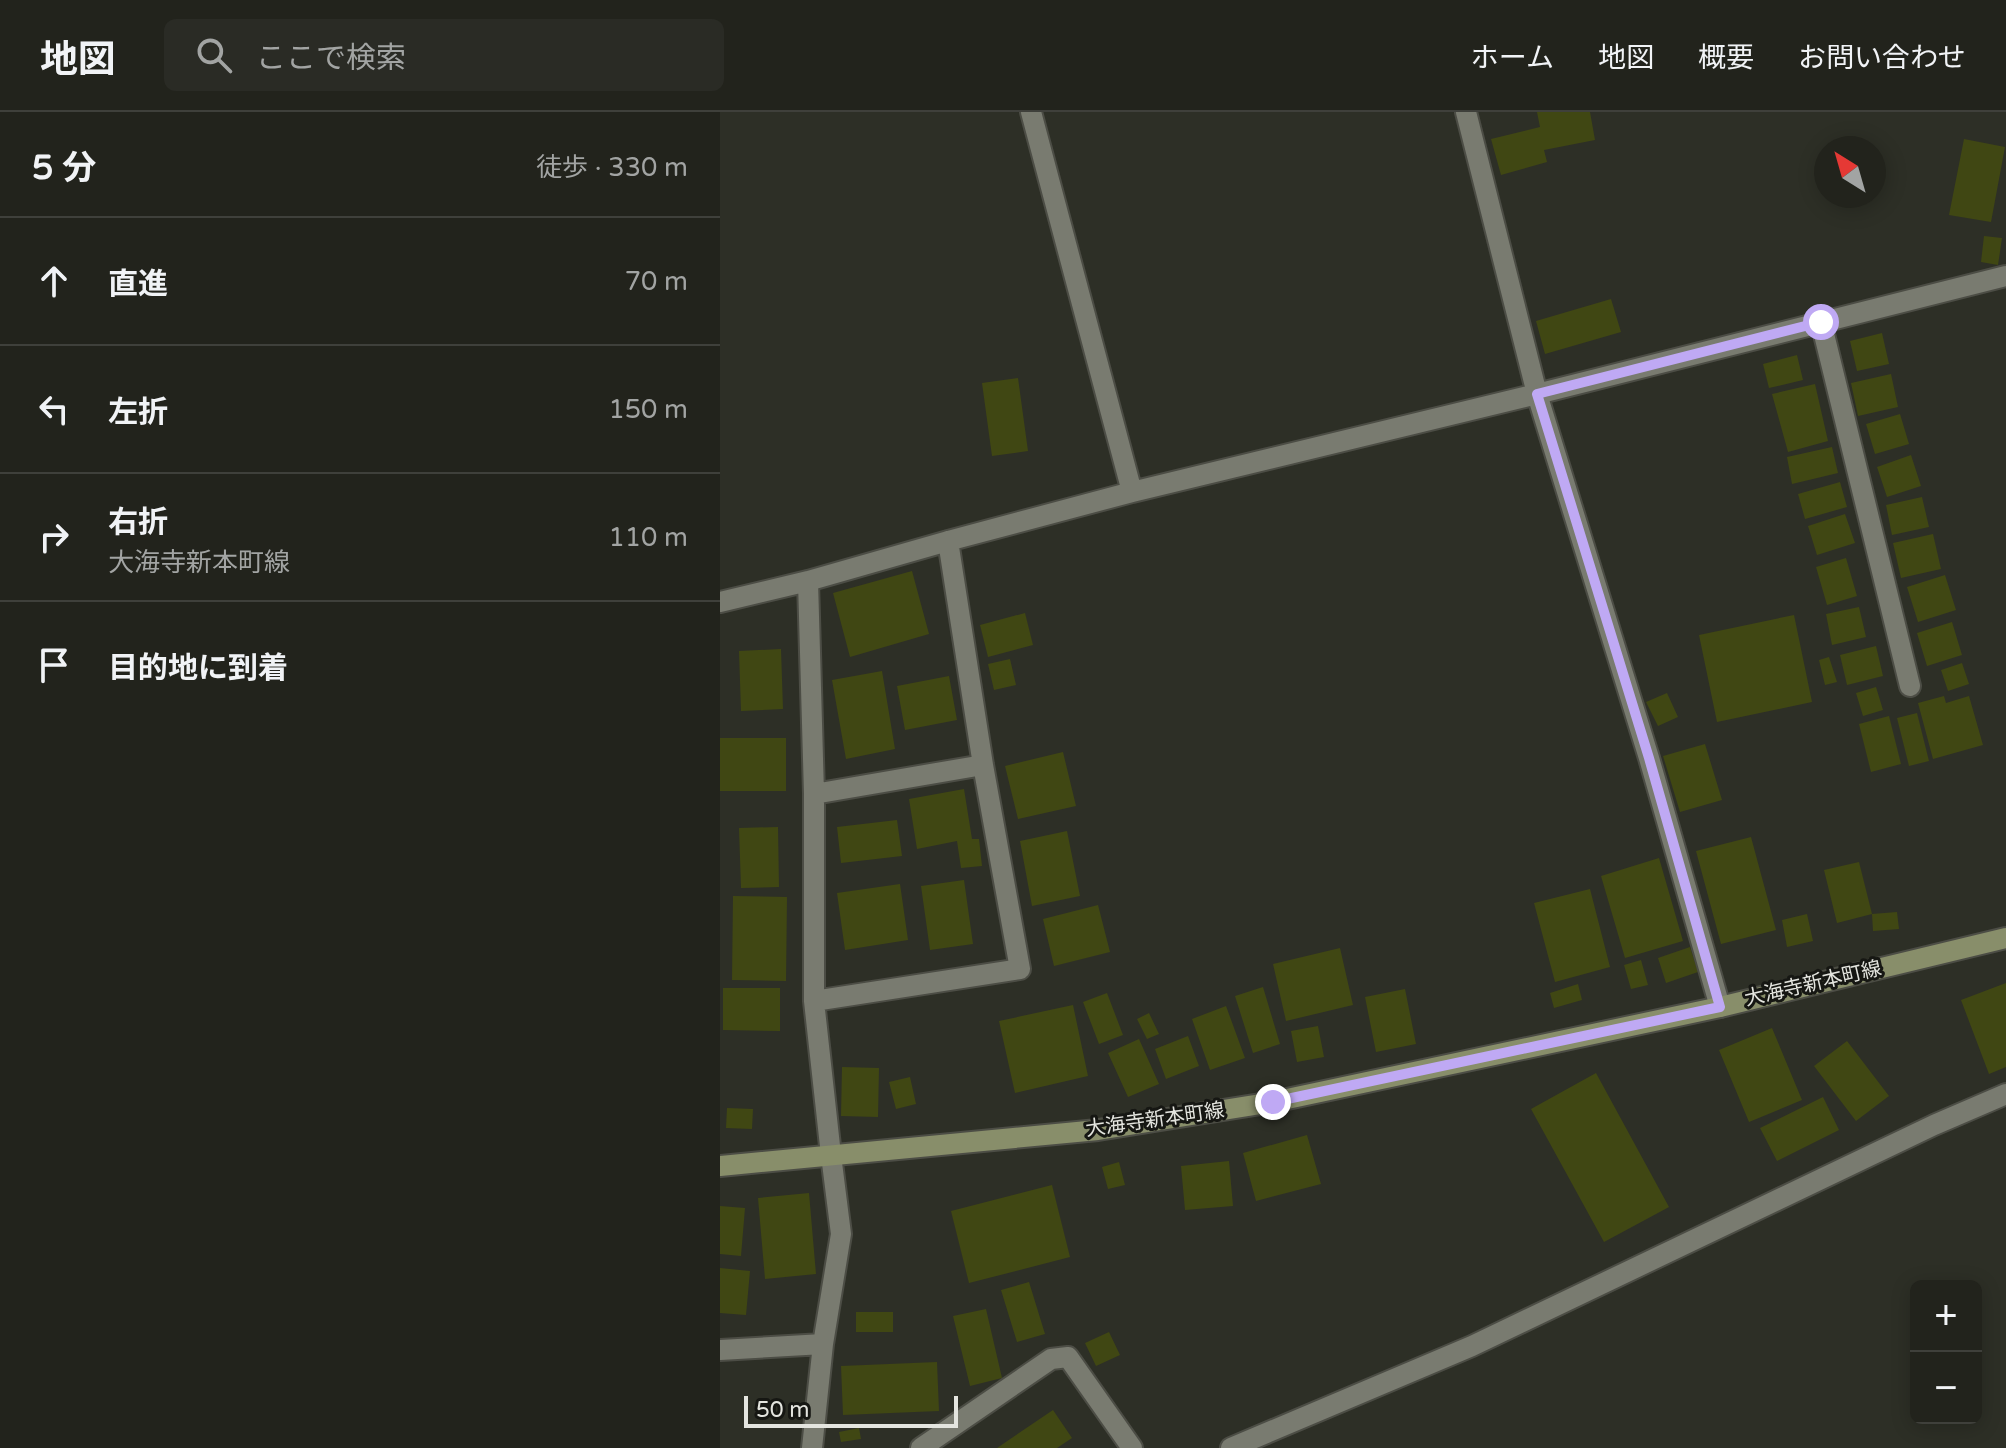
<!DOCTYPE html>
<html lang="ja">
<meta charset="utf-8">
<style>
body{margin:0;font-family:"Varela Round","Noto Sans JP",sans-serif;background:#2a2b25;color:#f1f3f6}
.controls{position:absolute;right:24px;bottom:24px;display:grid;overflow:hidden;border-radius:12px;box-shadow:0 4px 20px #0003}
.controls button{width:72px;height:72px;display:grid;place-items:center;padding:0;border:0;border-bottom:2px solid #3f403b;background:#22231c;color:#f1f3f6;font:40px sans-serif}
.compass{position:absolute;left:1094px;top:24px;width:72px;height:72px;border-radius:50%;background:#22231c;box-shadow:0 4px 20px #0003;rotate:323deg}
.scale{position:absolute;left:24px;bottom:20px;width:214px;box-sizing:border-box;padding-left:8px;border:4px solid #e4e5df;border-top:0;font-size:22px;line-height:28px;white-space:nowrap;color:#e4e5df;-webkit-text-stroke:6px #161713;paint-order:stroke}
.stop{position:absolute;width:24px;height:24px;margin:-18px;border:6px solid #bfa9f4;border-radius:50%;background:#fff}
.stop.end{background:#bfa9f4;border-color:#fff;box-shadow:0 2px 8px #0008}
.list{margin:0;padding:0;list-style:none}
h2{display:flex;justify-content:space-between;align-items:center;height:104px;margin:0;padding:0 32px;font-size:34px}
h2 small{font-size:26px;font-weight:400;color:#a2a4a3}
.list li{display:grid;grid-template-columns:52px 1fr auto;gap:24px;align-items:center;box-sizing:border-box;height:128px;padding:0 32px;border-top:2px solid #3f403b}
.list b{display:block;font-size:30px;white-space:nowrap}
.list p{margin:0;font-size:26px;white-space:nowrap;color:#a2a4a3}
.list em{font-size:26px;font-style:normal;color:#a2a4a3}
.icon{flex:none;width:44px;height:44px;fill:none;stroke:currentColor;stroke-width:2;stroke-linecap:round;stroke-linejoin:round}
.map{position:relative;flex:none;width:1286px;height:1336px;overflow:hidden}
header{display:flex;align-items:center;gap:48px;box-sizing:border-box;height:112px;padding:0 40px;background:#22231c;border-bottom:2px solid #3f403b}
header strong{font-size:38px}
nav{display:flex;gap:44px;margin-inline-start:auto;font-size:28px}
.search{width:560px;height:72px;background:#2a2b25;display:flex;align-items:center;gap:20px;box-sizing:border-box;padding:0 28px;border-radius:12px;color:#a2a4a3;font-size:30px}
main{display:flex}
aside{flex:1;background:#22231c}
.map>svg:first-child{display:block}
.building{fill:#404713}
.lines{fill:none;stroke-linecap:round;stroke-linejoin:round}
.street-casing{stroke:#4c4d45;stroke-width:24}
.secondary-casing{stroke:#4c4d45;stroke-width:24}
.street{stroke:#797b70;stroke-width:20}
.secondary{stroke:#888e6a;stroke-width:20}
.route{stroke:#bfa9f4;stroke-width:10}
.labels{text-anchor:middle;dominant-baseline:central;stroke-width:6;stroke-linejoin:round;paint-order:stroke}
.street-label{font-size:20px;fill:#e4e5df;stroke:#161713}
</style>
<header>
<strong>地図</strong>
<div class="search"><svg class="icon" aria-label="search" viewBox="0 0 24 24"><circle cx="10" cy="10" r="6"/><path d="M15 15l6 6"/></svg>ここで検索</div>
<nav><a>ホーム</a><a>地図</a><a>概要</a><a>お問い合わせ</a></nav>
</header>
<main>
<aside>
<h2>5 分<small>徒歩 · 330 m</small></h2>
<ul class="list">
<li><svg class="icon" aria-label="ahead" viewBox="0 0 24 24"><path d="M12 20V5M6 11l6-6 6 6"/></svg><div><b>直進</b></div><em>70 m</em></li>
<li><svg class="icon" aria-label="left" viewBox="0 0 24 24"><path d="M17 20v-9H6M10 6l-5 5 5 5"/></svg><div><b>左折</b></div><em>150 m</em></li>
<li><svg class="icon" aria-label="right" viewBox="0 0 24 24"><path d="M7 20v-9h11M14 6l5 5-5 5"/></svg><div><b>右折</b><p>大海寺新本町線</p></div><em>110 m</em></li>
<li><svg class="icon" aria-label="arrive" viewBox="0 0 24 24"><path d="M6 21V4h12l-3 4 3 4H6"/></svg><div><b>目的地に到着</b></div></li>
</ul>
</aside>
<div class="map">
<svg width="1286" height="1336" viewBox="0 0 1286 1336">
<rect width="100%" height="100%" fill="#2d2f26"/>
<path class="building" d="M817,0H870L875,28L824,38L827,50L781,63L771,27L820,15Z
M1244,27L1285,35L1271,110L1229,103Z
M1264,124L1282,126L1278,153L1261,150Z
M891,187L901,220L825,242L816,209Z
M1162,221L1169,252L1137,259L1130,229Z
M1077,243L1083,268L1049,276L1043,252Z
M1171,262L1178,295L1138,304L1131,271Z
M298,266L308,339L272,344L262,271Z
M1095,272L1108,329L1068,340L1052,282Z
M1180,302L1189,332L1155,342L1146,312Z
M1112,335L1118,361L1072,372L1067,345Z
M1191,343L1201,374L1167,385L1157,355Z
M1120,370L1127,395L1085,407L1078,382Z
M1202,385L1209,415L1172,423L1166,393Z
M1125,402L1135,431L1097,443L1088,414Z
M1213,422L1221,457L1181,466L1173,431Z
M1126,446L1137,484L1107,493L1096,455Z
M192,459L209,522L130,545L113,481Z
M1225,463L1236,498L1198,510L1187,475Z
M1139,495L1146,525L1112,533L1106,502Z
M305,501L313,533L268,545L260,513Z
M1074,503L1092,590L997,610L979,523Z
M1232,510L1242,543L1207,554L1197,521Z
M1156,534L1163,564L1127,573L1120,543Z
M61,537L63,597L21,599L19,539Z
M1109,545L1117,570L1105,573L1099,548Z
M290,547L296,573L274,578L268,552Z
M1242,551L1249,572L1228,579L1221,558Z
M162,559L175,637L126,647L112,568Z
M229,564L237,608L185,618L177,574Z
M1156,575L1163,598L1143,604L1136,581Z
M947,581L958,605L938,614L926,590Z
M1224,584L1226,591L1249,584L1263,633L1213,647L1198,591Z
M1197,601L1209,649L1189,654L1177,606Z
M1169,604L1181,652L1151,660L1139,612Z
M0,626H66V679H0Z
M985,632L1002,688L960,700L943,644Z
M343,640L356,694L298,707L285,654Z
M244,677L252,727H259L262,754L241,756L237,729L197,737L189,687Z
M177,708L182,744L121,751L117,715Z
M58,715L59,775L21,776L19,716Z
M347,719L360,784L312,794L300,729Z
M1031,725L1056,818L1001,832L976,739Z
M939,746L963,829L905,846L881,764Z
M1139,750L1152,802L1177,800L1179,817L1153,819L1152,802L1117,811L1104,758Z
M244,768L253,832L210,838L201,774Z
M180,772L188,828L125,838L117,781Z
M870,777L890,855L835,870L814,791Z
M13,784L67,785L66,869L12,868Z
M378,793L390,840L334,854L323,807Z
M1087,802L1093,829L1067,835L1062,808Z
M970,835L978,860L946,871L938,846Z
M620,836L633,893L566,909L553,852Z
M921,848L928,873L911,877L904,853Z
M1286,871V955L1269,962L1241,888Z
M858,872L862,888L834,896L830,881Z
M543,875L560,932L533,941L515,884Z
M3,876H60V919L3,918Z
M685,877L696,932L656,940L645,885Z
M387,881L403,923L379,932L363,890Z
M353,893L368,964L295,981L279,909Z
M506,894L525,946L490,958L472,907Z
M429,901L439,922L427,927L417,907Z
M598,914L604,945L577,950L571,919Z
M1052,916L1082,988L1029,1010L999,938Z
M468,924L479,954L446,967L435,937Z
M419,927L439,972L408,985L388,941Z
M1127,929L1169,984L1136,1009L1094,954Z
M122,955L159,956L158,1005L121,1004Z
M876,961L949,1095L884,1130L811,997Z
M190,965L196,992L176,997L169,970Z
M1103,985L1119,1018L1057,1049L1040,1016Z
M7,996L33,997L32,1017L6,1016Z
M587,1023L601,1072L536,1089L523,1041Z
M509,1049L513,1094L465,1098L461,1054Z
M399,1050L405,1073L388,1077L382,1055Z
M332,1073L350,1145L249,1171L231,1099Z
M89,1081L96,1162L45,1167L38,1086Z
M0,1094L25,1096L21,1144L0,1142Z
M0,1156L30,1159L26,1203L0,1201Z
M309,1170L325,1222L297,1230L281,1178Z
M266,1197L282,1266L250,1274L233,1204Z
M136,1200H173V1220H136Z
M389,1220L400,1243L376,1254L365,1231Z
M217,1250L219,1299L123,1303L121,1254Z
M333,1298L352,1326L337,1336H277Z
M139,1316L141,1327L121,1330L119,1320Z"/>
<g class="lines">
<g class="street-casing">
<path id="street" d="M311,0L412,380
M746,0L817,282L929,646L1000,895
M1101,210L1190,574
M88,469L94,682V889L111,1043L121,1122L103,1232L92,1336
M0,490L88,469L228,429L412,380L817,282L1286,164
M94,682L263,653
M94,889L300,857L263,653L228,429
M0,1238L103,1232
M201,1336L331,1247L348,1245L412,1336
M511,1336L752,1234L1214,1013L1286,982"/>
</g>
<g class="secondary-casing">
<path id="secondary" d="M0,1054L378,1018L553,990L1000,895L1286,826"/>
</g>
<use href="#street" class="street"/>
<use href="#secondary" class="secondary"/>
</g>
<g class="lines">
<path class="route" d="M553,990L1000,895L929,646L817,282L1101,210"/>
</g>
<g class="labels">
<g class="street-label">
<text transform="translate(1093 872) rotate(-13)">大海寺新本町線</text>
<text transform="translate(435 1008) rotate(-8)">大海寺新本町線</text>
</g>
</g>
</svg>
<div class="controls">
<button>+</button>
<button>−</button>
</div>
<svg class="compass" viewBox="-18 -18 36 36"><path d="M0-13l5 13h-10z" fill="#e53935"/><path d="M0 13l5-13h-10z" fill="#a2a4a3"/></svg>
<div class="scale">50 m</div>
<div class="stop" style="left:1101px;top:210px"></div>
<div class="stop end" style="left:553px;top:990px"></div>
</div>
</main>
